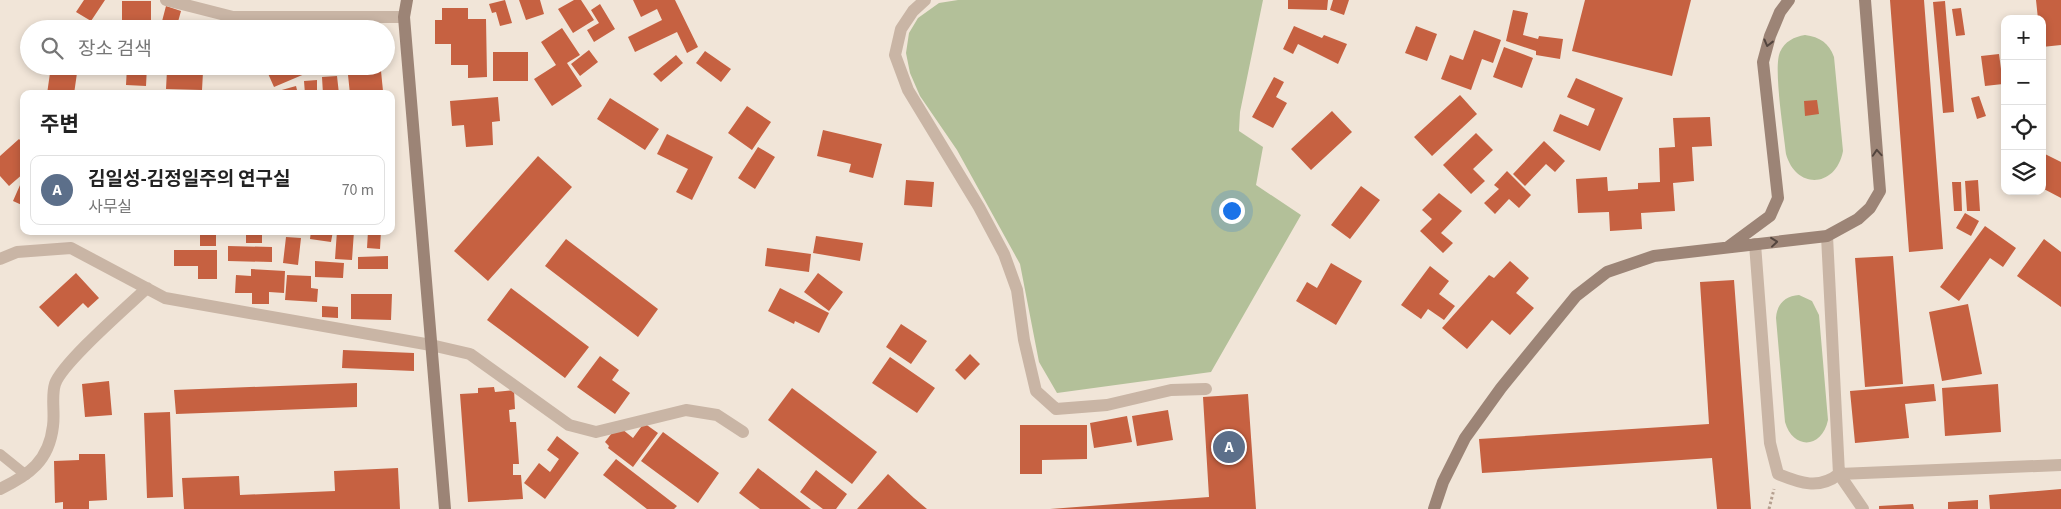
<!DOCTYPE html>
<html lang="ko">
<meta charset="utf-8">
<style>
body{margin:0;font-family:"Source Sans 3","Noto Sans KR",sans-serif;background:#f2f2f2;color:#222}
.controls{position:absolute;right:15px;top:15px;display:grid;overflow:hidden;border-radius:10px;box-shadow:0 2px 8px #0003}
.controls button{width:45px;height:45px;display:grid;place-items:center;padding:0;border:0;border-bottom:1px solid #e0e0e0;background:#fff;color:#222;font:25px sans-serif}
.you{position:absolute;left:1231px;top:210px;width:18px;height:18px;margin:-12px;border:4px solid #fff;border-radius:50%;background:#1a73e8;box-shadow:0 0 0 8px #1a73e833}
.badge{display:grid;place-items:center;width:32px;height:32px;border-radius:50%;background:#1c5256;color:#fff;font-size:16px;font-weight:700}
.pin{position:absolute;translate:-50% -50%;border:2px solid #fff;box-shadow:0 1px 5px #0006}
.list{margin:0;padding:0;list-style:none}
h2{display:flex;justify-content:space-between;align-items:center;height:65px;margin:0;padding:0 20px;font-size:21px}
h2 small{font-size:16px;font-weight:400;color:#767676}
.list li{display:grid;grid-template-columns:32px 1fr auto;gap:15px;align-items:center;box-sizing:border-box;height:70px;margin:0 10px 10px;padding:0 10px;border:1px solid #e0e0e0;border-radius:10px}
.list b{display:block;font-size:19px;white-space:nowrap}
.list p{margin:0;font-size:16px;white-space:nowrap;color:#767676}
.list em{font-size:16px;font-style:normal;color:#767676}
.icon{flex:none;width:28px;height:28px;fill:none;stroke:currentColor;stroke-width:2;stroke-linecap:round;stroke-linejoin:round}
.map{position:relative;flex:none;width:2061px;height:509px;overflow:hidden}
.search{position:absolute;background:#fff;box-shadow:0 2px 8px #0003;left:20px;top:20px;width:375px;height:55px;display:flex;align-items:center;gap:12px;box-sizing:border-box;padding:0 18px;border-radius:28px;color:#767676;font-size:19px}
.panel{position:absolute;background:#fff;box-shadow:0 2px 8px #0003;left:20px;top:90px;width:375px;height:145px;border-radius:10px}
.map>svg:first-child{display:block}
.green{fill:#b3c099}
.building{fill:#c66141}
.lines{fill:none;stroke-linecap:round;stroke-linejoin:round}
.path{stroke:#b59f8f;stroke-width:3;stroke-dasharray:2.5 2.5;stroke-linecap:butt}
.service{stroke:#c9b5a5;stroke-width:10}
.pedestrian{stroke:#c9b5a5;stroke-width:12}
.minor{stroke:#c9b5a5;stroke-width:12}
.tertiary{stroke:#c9b5a5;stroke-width:12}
.secondary{stroke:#9c8476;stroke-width:12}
.oneway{stroke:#53453e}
</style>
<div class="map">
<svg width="2061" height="509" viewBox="0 0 2061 509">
<rect width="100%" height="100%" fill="#f1e5d8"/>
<path class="green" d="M958,0H1263L1240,112L1239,131L1263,147L1256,185L1301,215L1211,372L1057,393L1039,362L1020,264L957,150L920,96L910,73L906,53L909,33L918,18L939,3Z
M1805,35C1820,37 1829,43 1834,57L1843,151C1836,188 1796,190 1786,154C1784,133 1773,68 1780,52C1785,41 1794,37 1805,35Z
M1799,295L1812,301L1819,315L1828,420C1822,449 1793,450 1785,422L1776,318C1777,304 1785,296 1799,295Z"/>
<path class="building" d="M84,0H105L91,21L76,12Z
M505,0L512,23L500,26L496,12L492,13L489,4Z
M519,0H540L544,14L526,20Z
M574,0H581L594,20L573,33L558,9Z
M633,0H675L698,47L687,53L677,32L635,52L628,37L662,20L657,9L641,17Z
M1288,0H1328L1327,10L1288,9Z
M1333,0H1349L1344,15L1330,10Z
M1585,0H1691L1672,76L1572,51Z
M1890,0H1924L1943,249L1909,252Z
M2036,0H2061V45L2042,47V19H2038Z
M122,1H151V29H122Z
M1945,1L1954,112L1943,113L1933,2Z
M600,4L615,29L594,42L587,30L599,23L591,10Z
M166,6L181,11L176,29H160Z
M442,8H468V19H486L487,77L468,78V65H451V44H435V20H442Z
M1961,8L1965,35L1956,36L1952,9Z
M1513,10L1528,13L1523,35L1538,39L1539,36L1563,39L1560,59L1536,55V51L1506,41Z
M1294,26L1322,38L1324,35L1347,44L1338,64L1298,44L1293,54L1283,49Z
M1416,26L1437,34L1427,61L1405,53Z
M562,28L580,55L567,63L582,86L552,106L534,79L556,65L541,42Z
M1474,30L1501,40L1493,63L1482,59L1471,90L1441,79L1450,55L1463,60Z
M1504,47L1533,58L1522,88L1493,77Z
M589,50L598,62L580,76L571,64Z
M705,51L731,69L721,82L696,63Z
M493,52H528V81H493Z
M1999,54L2003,84L1985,86L1981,56Z
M676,55L683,63L661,82L653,74Z
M51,66H78L74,94H47Z
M127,66H147L146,86L126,85Z
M271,66H305L307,73L274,87L266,69Z
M311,66H348V67L312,73Z
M167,70L203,72L202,90L166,89Z
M381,71L383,91L350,94L348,75Z
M337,76L339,94H323L322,77Z
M1274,77L1284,82L1276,97L1287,103L1273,128L1252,117Z
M1576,78L1623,98L1600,151L1553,131L1560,114L1588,126L1595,109L1567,97Z
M317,80V94H305L304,81Z
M296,86L298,94H271V93Z
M1460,95L1477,114L1432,156L1414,137Z
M1979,96L1986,116L1977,119L1971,98Z
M498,97L500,121L492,122L493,145L466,147L464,125L452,126L450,101Z
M610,98L659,129L645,150L597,119Z
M1817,100L1819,114L1805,116L1804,101Z
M747,106L771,122L752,150L728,133Z
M1332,111L1352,132L1311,170L1291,149Z
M1710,117L1712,146L1692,147L1694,181L1673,183L1675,211L1641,213L1642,229L1610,231L1609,212L1578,213L1576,179L1607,177L1608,191L1638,189V183L1660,182L1659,148L1675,147L1673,118Z
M823,130L882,144L873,178L849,172L851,164L817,156Z
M1476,133L1493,150L1473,169L1485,181L1471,194L1443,165Z
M667,134L713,157L692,200L676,192L688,169L657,154Z
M19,139L24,144V173L9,186L0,176V156Z
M1544,141L1565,161L1555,172L1546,164L1525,186L1513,174Z
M758,147L775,157L755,189L738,178Z
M2043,153L2061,162V198L2042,188Z
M538,156L572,187L488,281L454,251Z
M1507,171L1531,195L1519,208L1509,199L1495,214L1484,203L1499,189L1494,185Z
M24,176V206L13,201Z
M906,180L934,182L932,207L904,205Z
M1978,180L1980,211H1967L1965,181Z
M1952,182H1961L1962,211H1954Z
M1361,186L1380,200L1350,239L1331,225Z
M1439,193L1462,211L1441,233L1453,243L1443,253L1420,231L1432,219L1422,210Z
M1965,213L1979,221L1971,236L1956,228Z
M1985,226L2016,248L2003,267L1990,258L1959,301L1940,287Z
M200,231H216V246H200Z
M246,231H262V243H246Z
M311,231H333L331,242L310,239Z
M337,231H354L352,260L335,259Z
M368,231H381L380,249L367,248Z
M816,236L863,243L860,261L813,253Z
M286,237L301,238L298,265L283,263Z
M566,239L658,309L638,337L545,266Z
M2044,239L2061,252V307L2017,276Z
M228,246L272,247V262L228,261Z
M767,248L811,254L809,272L765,266Z
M174,250H217V279H198V266H174Z
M388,256V269H358V257Z
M1893,256L1903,384L1865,387L1855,258Z
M315,261L344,263L343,278L315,277Z
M1510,261L1529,278L1516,293L1534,308L1510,335L1492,320L1467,349L1442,328L1489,275L1494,278Z
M1331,263L1362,281L1336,325L1296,301L1307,282L1317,288Z
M1430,266L1449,281L1439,294L1455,306L1444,320L1428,309L1421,319L1401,305Z
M251,269L285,271L284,293L269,292V304H252V293H235L236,275L251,276Z
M76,273L99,298L88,308L83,303L58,327L39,307Z
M818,273L843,292L829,311L804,292Z
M287,275L311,276V288L318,289L317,302L285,300Z
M1734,280L1751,509H1717L1712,458L1482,473L1479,439L1709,424L1700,282Z
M511,288L589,347L565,378L487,320Z
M780,288L829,313L819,333L795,321L794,324L768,311Z
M351,294H392L391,320L351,319Z
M1968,304L1982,374L1942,381L1929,312Z
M322,306L338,307V318L322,317Z
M901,324L927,341L911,364L886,347Z
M343,350L414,353V371L342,368Z
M970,354L980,364L965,380L955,370Z
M600,356L619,370L612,380L630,393L615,414L577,387Z
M890,357L935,388L917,413L872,383Z
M109,381L112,415L85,417L82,384Z
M357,383V407L176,414L174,390Z
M1934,384L1936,401L1905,404L1909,438L1855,443L1850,391Z
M1998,384L2001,432L1945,436L1942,388Z
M494,387L495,392L514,390L515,409L509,410L510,422H516L519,464H513V475H521L523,499L468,502L460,394L478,393V388Z
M792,388L877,452L852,484L768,420Z
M1248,394L1256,509H1050L1209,497L1203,397Z
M1168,410L1173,440L1137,446L1132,416Z
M170,412L173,497L147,498L144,413Z
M1127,416L1132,442L1094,448L1090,423Z
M644,423L658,433L633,467L608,448L609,446L605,442L615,429H622L633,438Z
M1020,425H1087V459L1042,460V474H1020Z
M663,432L719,473L698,503L641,461Z
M557,436L579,453L545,499L524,483L539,463L550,472L559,459L547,450Z
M79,454H105L107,500L89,501V509H63V502L55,503L54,461L79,460Z
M616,459L677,506L674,509H647L603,475Z
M398,468L400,509H184L182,478L239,476L240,495L335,491L334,471Z
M758,468L811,509H760L739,493Z
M816,470L847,494L836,509H823L800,492Z
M888,474L914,498L927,509H857Z
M2061,489V509H1990L1989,495Z
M1978,500V509H1948V502Z
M1913,504L1914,509H1879V506Z"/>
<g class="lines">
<path class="path" d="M1769,509L1774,489"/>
<path class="service" d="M0,454L26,475"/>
<path class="pedestrian" d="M1839,474L1863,509"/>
<path class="minor" d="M166,0L233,17H404
M925,0L913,11L901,29L895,55L908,90L979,207L1004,254L1017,290L1024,340L1036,391L1056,409L1107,405L1171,390L1206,389
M0,259L17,252L71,248L165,298L431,345L470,354L569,425L596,432L686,410L717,415L743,432
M0,489C29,475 49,461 53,426C55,412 51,397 55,384C62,363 128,306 147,288"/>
<path class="tertiary" d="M1827,236L1839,474
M1755,244L1770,443L1778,474C1800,483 1819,490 1839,474L2061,465"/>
<path class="secondary" d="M407,0L404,17L445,509
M1728,247L1770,216L1778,198L1763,62L1770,36L1780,12L1789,0
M1434,509L1443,482L1465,438L1501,388L1576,296L1607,272L1654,256L1827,236L1858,219L1870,208L1880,191L1865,0"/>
</g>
<defs><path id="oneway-chevron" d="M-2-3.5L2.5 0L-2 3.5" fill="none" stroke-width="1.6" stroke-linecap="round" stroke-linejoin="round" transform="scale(1.25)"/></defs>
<g class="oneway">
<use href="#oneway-chevron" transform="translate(1768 43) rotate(104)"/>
<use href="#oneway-chevron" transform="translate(1877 153) rotate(-94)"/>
<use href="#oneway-chevron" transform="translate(1774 242) rotate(-6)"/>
</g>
</svg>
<div class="controls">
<button>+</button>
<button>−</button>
<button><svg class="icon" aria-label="locate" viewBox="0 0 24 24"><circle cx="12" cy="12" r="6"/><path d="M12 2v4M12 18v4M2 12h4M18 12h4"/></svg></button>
<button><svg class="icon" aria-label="layers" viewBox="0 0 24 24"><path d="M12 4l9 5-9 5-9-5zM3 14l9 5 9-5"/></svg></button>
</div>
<div class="you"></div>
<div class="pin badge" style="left:1229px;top:447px;background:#5c6f8a">A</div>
<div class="search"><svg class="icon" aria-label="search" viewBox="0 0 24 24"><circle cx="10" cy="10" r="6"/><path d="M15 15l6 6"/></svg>장소 검색</div>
<section class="panel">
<h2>주변<small></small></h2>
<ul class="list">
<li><span class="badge" style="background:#5c6f8a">A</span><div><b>김일성-김정일주의 연구실</b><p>사무실</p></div><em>70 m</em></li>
</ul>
</section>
</div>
